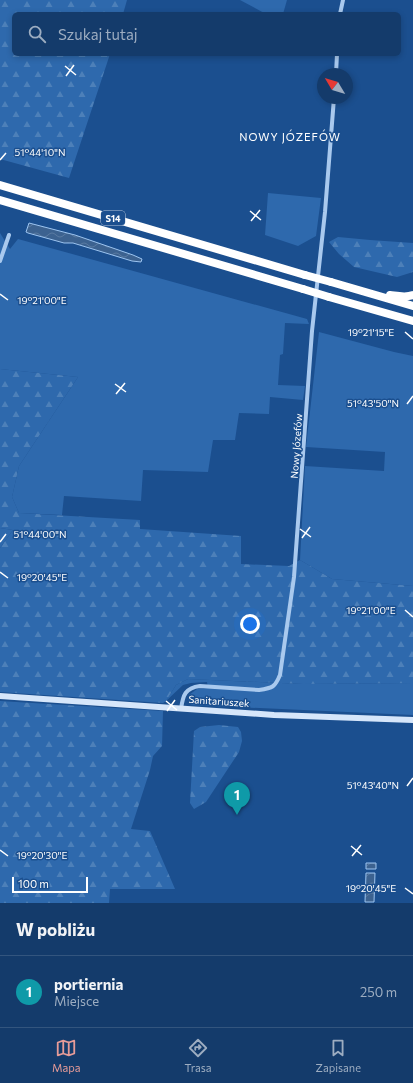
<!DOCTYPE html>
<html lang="pl">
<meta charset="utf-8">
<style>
body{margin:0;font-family:Commissioner,sans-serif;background:#1d4271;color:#f1f3f6}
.compass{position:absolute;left:317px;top:68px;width:36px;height:36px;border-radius:50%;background:#143b6b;box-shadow:0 2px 6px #0003;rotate:308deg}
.scale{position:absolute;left:12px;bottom:10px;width:76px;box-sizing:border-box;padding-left:4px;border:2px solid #fff;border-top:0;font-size:11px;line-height:14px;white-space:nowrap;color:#fff;-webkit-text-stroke:3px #1b4f8f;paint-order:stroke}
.you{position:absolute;left:250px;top:624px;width:14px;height:14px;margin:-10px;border:3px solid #fff;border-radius:50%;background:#1a73e8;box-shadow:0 0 0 6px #1a73e833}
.badge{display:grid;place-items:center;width:26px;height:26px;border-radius:50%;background:#e69b98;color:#fff;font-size:13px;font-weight:700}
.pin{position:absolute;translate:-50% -33px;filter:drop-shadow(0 1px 2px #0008)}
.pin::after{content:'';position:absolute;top:21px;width:14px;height:12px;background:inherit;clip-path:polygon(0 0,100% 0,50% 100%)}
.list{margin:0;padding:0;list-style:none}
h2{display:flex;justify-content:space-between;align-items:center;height:52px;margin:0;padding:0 16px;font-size:17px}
h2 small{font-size:13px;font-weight:400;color:#9dadc1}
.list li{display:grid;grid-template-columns:26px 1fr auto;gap:12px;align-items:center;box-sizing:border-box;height:72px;padding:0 16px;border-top:1px solid #33557e}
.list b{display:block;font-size:15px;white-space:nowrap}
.list p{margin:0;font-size:13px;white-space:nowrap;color:#9dadc1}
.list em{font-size:13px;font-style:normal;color:#9dadc1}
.icon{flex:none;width:22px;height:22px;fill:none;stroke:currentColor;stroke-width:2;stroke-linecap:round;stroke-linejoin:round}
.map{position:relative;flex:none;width:413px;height:903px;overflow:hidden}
.search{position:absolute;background:#143b6b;box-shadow:0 2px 6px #0003;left:12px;right:12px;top:12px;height:44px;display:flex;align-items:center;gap:10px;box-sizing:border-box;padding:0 14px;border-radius:6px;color:#9dadc1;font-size:15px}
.sheet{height:124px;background:#143b6b}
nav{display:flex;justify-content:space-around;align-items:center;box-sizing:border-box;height:56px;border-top:1px solid #33557e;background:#143b6b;font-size:11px;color:#9dadc1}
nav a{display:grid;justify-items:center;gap:2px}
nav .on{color:#e69b98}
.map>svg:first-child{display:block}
.grass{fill:#2e69ad}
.forest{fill:url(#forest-firs)}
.water{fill:url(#water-waves);stroke:#9cc4f0}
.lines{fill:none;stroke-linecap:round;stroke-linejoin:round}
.street{stroke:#a9c9ee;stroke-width:4}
.secondary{stroke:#d6e6fa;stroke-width:6}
.highway{stroke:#fff;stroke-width:8}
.highway-bridge{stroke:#fff;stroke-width:8}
.ticks{fill:none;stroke:#fff;stroke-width:1.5}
.labels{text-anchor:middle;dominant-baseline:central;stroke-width:3;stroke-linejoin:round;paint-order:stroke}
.shield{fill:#1b4f8f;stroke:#bbcadd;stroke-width:1}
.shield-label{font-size:9px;font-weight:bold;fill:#fff}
.street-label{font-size:10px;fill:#fff;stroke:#1b4f8f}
.neighbourhood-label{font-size:11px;letter-spacing:1px;fill:#fff;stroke:#1b4f8f}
.ticks-label{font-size:10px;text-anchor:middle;fill:#fff;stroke:#1b4f8f;stroke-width:3;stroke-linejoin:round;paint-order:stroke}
</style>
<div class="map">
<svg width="413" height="903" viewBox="0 0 413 903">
<defs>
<pattern id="forest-firs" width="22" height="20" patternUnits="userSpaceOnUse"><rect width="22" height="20" fill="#2e69ad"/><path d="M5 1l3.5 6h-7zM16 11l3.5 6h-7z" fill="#4d80b9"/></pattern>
<pattern id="water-waves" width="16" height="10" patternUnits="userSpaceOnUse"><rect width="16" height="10" fill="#3c6290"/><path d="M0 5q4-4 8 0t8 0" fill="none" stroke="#597aa1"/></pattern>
</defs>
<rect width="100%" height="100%" fill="#1b4f8f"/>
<path class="grass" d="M240,0H287L283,14H266Z
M268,193L321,198L316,236L298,246L265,235Z
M0,233L10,249L18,239L307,319L309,324L285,323L283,354L280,355L278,385L305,386L303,400L270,397L269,414L239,413L235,440H213L208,472L143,470L141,501L64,496L62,515L19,513L12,497L19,466L78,377L0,369Z
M319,332L394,352L413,356V586L332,579L300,560L305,466L384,471L385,452L306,447Z
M0,528L13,530L0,548Z
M188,679L303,684L413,683V715L191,705L188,700L189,695L197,689L208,688L207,682L191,683L183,685L166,701L176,685Z"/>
<path class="forest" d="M0,0H127L123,14H14V54H110L69,178L0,159Z
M338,237L370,240L413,243V272L397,277L354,267L339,254L329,242Z
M0,369L78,377L19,466L12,497L19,513L140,520V529L241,536V564L289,566L300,560L332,579L413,586V683L303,684L188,679L176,685L166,701L163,703L0,692V548L13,530L0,528Z
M0,701L163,711L162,746L153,756L150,770L131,829L150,831L175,889H110L109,903H0Z
M219,725L238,727L241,732L242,741L239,752L206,802L194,809L190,803L194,731L200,727Z"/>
<path class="water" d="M29,223L75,235L133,255L142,259L141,262L132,261L73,243H64L28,233L26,232Z
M366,863H376V869H366Z
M366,873H375L374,902H365Z"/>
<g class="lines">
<path class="street" d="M340,14L343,0
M336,74L337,54
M0,261L9,235
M181,709C183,695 185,688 200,686L259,690C273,688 275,687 280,675L294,577L312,331L325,212L334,98"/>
<path class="secondary" d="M0,696L274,715L413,720"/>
<path class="highway" d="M0,185L305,275
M0,200L303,289
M331,282L413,306
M390,295C398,296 406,298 413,295
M329,297L413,321"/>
<path class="highway-bridge" d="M305,275L331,282
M303,289L329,297"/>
</g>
<path class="ticks" d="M65,66L76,75M66,76L74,65M0,160L6,153M250,211L261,220M251,221L260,210M0,294L8,300M405,332L413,339M115,384L126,392M116,394L125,383M407,404L413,396M300,529L311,537M302,538L310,527M0,542L6,534M0,572L8,578M405,610L413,617M166,701L177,710M167,711L175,700M407,786L413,778M351,846L362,855M0,850L8,856M352,856L361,845M405,888L413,894"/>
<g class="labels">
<rect class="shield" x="101" y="211" width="24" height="14" rx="3"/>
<g class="shield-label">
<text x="113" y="218">S14</text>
</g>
<g class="street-label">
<text transform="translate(296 446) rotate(-86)">Nowy Józefów</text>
<text transform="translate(219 701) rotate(4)">Sanitariuszek</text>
</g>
<g class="neighbourhood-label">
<text x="290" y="136">NOWY JÓZEFÓW</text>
</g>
</g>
<g class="ticks-label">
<text x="40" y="156">51°44'10"N</text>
<text x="42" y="304">19°21'00"E</text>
<text x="371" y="336">19°21'15"E</text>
<text x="373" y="407">51°43'50"N</text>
<text x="40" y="538">51°44'00"N</text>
<text x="42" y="581">19°20'45"E</text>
<text x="371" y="614">19°21'00"E</text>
<text x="373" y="789">51°43'40"N</text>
<text x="42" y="859">19°20'30"E</text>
<text x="371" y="892">19°20'45"E</text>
</g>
</svg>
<svg class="compass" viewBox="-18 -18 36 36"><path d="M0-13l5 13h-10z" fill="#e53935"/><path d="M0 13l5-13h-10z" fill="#9dadc1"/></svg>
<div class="scale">100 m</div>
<div class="you"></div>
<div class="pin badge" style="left:237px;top:815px;background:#0f9aa8">1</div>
<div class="search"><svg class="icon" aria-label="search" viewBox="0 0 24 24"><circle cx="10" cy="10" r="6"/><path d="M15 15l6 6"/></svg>Szukaj tutaj</div>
</div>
<section class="sheet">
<h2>W pobliżu<small></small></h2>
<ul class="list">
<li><span class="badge" style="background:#0f9aa8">1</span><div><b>portiernia</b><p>Miejsce</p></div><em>250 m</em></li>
</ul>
</section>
<nav>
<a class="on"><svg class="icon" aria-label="map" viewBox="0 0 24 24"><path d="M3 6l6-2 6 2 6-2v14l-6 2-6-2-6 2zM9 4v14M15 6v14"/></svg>Mapa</a>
<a><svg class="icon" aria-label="directions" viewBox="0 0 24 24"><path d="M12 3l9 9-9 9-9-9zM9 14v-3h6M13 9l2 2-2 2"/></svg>Trasa</a>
<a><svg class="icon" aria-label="saved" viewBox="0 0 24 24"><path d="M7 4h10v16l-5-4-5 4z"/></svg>Zapisane</a>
</nav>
